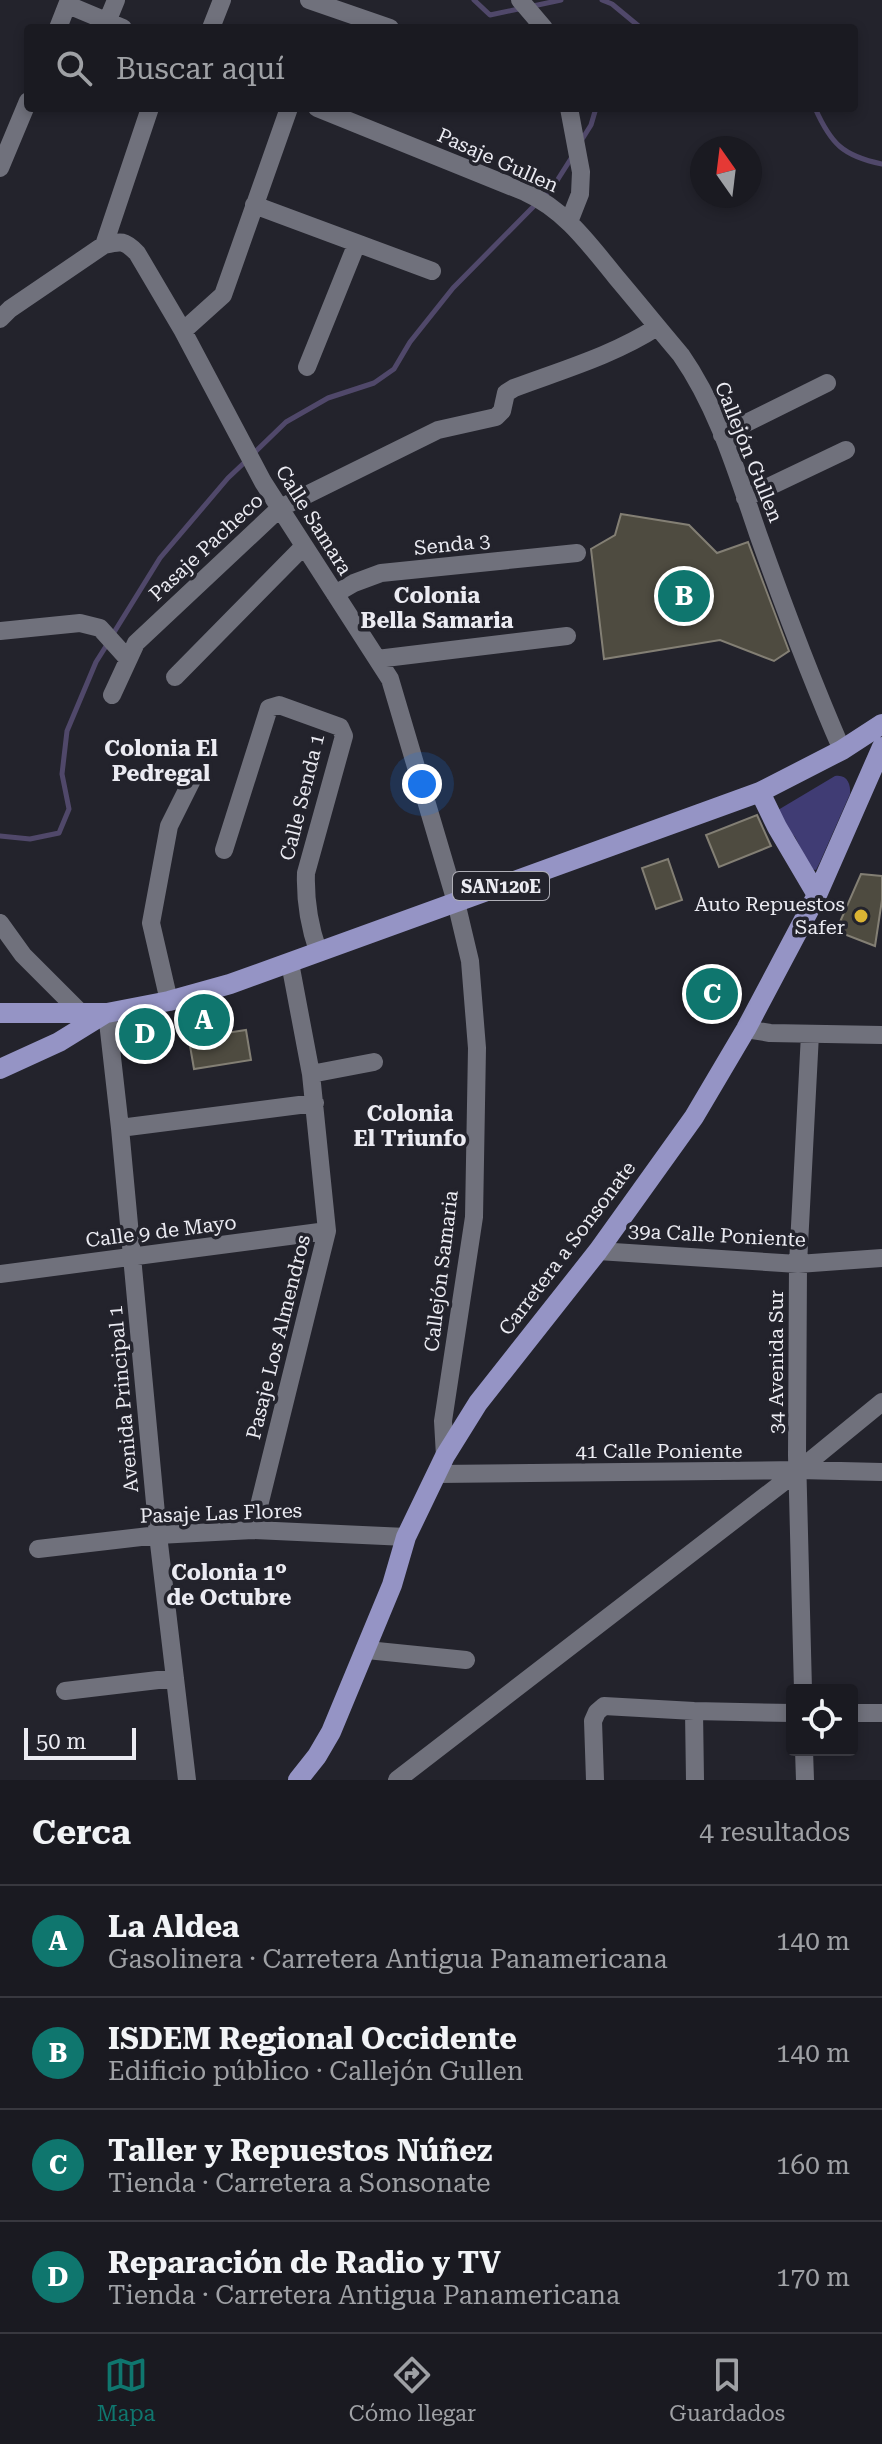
<!DOCTYPE html>
<html lang="es">
<meta charset="utf-8">
<style>
body{margin:0;font-family:"Roboto Serif",serif;background:#27272e;color:#f1f3f6}
.controls{position:absolute;right:24px;bottom:24px;display:grid;overflow:hidden;border-radius:8px;box-shadow:0 4px 12px #0003}
.controls button{width:72px;height:72px;display:grid;place-items:center;padding:0;border:0;border-bottom:2px solid #38383f;background:#1a1a21;color:#f1f3f6;font:40px sans-serif}
.compass{position:absolute;left:690px;top:136px;width:72px;height:72px;border-radius:50%;background:#1a1a21;box-shadow:0 4px 12px #0003;rotate:346deg}
.scale{position:absolute;left:24px;bottom:20px;width:112px;box-sizing:border-box;padding-left:8px;border:4px solid #ebebf2;border-top:0;font-size:22px;line-height:28px;white-space:nowrap;color:#ebebf2;-webkit-text-stroke:6px #23232c;paint-order:stroke}
.you{position:absolute;left:422px;top:784px;width:28px;height:28px;margin:-20px;border:6px solid #fff;border-radius:50%;background:#1a73e8;box-shadow:0 0 0 12px #1a73e833}
.badge{display:grid;place-items:center;width:52px;height:52px;border-radius:50%;background:#0f766e;color:#fff;font-size:26px;font-weight:700}
.pin{position:absolute;translate:-50% -50%;border:4px solid #fff;box-shadow:0 2px 8px #0006}
.list{margin:0;padding:0;list-style:none}
h2{display:flex;justify-content:space-between;align-items:center;height:104px;margin:0;padding:0 32px;font-size:34px}
h2 small{font-size:26px;font-weight:400;color:#9fa1a5}
.list li{display:grid;grid-template-columns:52px 1fr auto;gap:24px;align-items:center;box-sizing:border-box;height:112px;padding:0 32px;border-top:2px solid #38383f}
.list b{display:block;font-size:30px;white-space:nowrap}
.list p{margin:0;font-size:26px;white-space:nowrap;color:#9fa1a5}
.list em{font-size:26px;font-style:normal;color:#9fa1a5}
.icon{flex:none;width:44px;height:44px;fill:none;stroke:currentColor;stroke-width:2;stroke-linecap:round;stroke-linejoin:round}
.map{position:relative;flex:none;width:882px;height:1780px;overflow:hidden}
.search{position:absolute;background:#1a1a21;box-shadow:0 4px 12px #0003;left:24px;right:24px;top:24px;height:88px;display:flex;align-items:center;gap:20px;box-sizing:border-box;padding:0 28px;border-radius:8px;color:#9fa1a5;font-size:30px}
.sheet{height:552px;background:#1a1a21}
nav{display:flex;justify-content:space-around;align-items:center;box-sizing:border-box;height:112px;border-top:2px solid #38383f;background:#1a1a21;font-size:22px;color:#9fa1a5}
nav a{display:grid;justify-items:center;gap:4px}
nav .on{color:#0f766e}
.map>svg:first-child{display:block}
.green{fill:#403c74}
.lines{fill:none;stroke-linecap:round;stroke-linejoin:round}
.stream{stroke:#50486a;stroke-width:5}
.building{fill:#4e4b40;stroke:#837f74;stroke-width:2}
.minor{stroke:#70717c;stroke-width:18}
.major{stroke:#9594c5;stroke-width:20}
.poi-dot{fill:#dbb333;stroke:#23232c;stroke-width:3}
.labels{text-anchor:middle;dominant-baseline:central;stroke-width:7;stroke-linejoin:round;paint-order:stroke}
.shield{fill:#23232c;stroke:#afafb7;stroke-width:2}
.shield-label{font-size:18px;font-weight:bold;fill:#ebebf2}
.street-label{font-size:20px;fill:#ebebf2;stroke:#23232c}
.poi-label{font-size:20px;fill:#ebebf2;stroke:#23232c;text-anchor:end}
.neighbourhood-label{font-size:22px;font-weight:bold;fill:#ebebf2;stroke:#23232c}
</style>
<div class="map">
<svg width="882" height="1780" viewBox="0 0 882 1780">
<rect width="100%" height="100%" fill="#23232c"/>
<path class="green" d="M835,776C847,774 851,784 850,794L820,862L816,870L811,869L795,837L773,813Z"/>
<g class="lines">
<path class="stream" d="M474,0L490,15L523,8
M602,0L612,4L641,28
M533,6L561,0
M815,108C831,144 843,156 882,164
M581,141L591,125L596,108
M543,197L553,187L572,157
M252,455L286,422L328,398L374,383L394,369L410,342L453,288L536,204
M113,634L160,558L228,478L245,462
M0,836L30,839L59,833L69,809L62,774L67,731L96,662L108,643"/>
</g>
<path class="building" d="M621,514L689,525L717,553L748,542L789,651L774,661L720,640L604,659L591,549L615,535Z
M757,815L771,846L719,867L706,835Z
M668,859L682,900L656,909L642,868Z
M861,874L882,876V900L875,946L836,931Z
M697,982L732,992L725,1005L693,995Z
M210,1007L220,1034L246,1030L251,1060L194,1069L189,1040L200,1038L191,1013Z
M157,1022L161,1039L132,1046L128,1030Z"/>
<g class="lines">
<path class="minor" d="M309,0L390,28
M520,0L544,28
M68,5L123,28
M107,22L116,0
M58,28L69,0
M211,28L222,0
M317,108L525,192C565,210 589,244 616,277C638,303 659,329 681,355C718,408 737,473 758,534C784,607 811,679 842,750
M569,108L581,172L580,194L569,222
M0,168L28,101
M254,205L432,271
M104,245L150,108
M0,319L10,309L104,245C121,241 124,240 137,253L183,331L263,482L390,679L456,902L470,961L477,1048L474,1217L443,1421L445,1456
M183,331L223,295L289,108
M307,367L357,243
M722,435L827,383
M745,498L846,450
M335,594L354,583L381,573L577,553
M0,631L80,623L100,628L128,659
M377,659L567,636
M175,677L304,546
M112,695L136,643L280,508L438,430L496,417L502,411L506,393L514,388C562,370 614,355 657,327
M224,850L269,708L279,705L340,727L344,736L306,873C305,901 309,925 318,951
M0,923L23,955L81,1013
M169,1001L151,923L169,826L193,778
M107,1013L120,1128L158,1535L187,1780
M746,1029L770,1033L882,1035
M311,1074L374,1062
M120,1128L315,1103
M598,1251L798,1264L882,1258
M0,1274L327,1231
M437,1474L799,1470L882,1472
M253,1530L327,1231L311,1074L290,963
M38,1549L158,1535L253,1530L406,1537
M367,1650L466,1660
M803,1690L797,1455L798,1264L810,1034
M65,1691L175,1678
M694,1711L695,1780
M852,1713H882
M804,1750L805,1780
M397,1780L799,1470L882,1402
M595,1780L593,1721L597,1712L604,1706L694,1711L792,1713"/>
<path class="major" d="M760,792L777,827L817,895
M0,1013H107L169,1001L230,984L760,792L842,750L882,724
M0,1069L59,1042L106,1013
M298,1780L317,1756L331,1732L392,1585L406,1537L445,1456L478,1403L598,1251L694,1117L746,1029L817,895L882,747"/>
</g>
<circle class="poi-dot" cx="861" cy="916" r="8"/>
<g class="labels">
<rect class="shield" x="453" y="872" width="96" height="28" rx="6"/>
<g class="shield-label">
<text x="501" y="886">SAN120E</text>
</g>
<g class="street-label">
<text transform="translate(498 160) rotate(24)">Pasaje Gullen</text>
<text transform="translate(749 452) rotate(68)">Callejón Gullen</text>
<text transform="translate(314 520) rotate(58)">Calle Samara</text>
<text transform="translate(452 544) rotate(-6)">Senda 3</text>
<text transform="translate(206 547) rotate(-43)">Pasaje Pacheco</text>
<text transform="translate(302 797) rotate(-76)">Calle Senda 1</text>
<text transform="translate(161 1231) rotate(-7)">Calle 9 de Mayo</text>
<text transform="translate(717 1235) rotate(3)">39a Calle Poniente</text>
<text transform="translate(567 1248) rotate(-53)">Carretera a Sonsonate</text>
<text transform="translate(441 1271) rotate(-83)">Callejón Samaria</text>
<text transform="translate(278 1337) rotate(-76)">Pasaje Los Almendros</text>
<text transform="translate(776 1362) rotate(-90)">34 Avenida Sur</text>
<text transform="translate(123 1399) rotate(-95)">Avenida Principal 1</text>
<text x="659" y="1451">41 Calle Poniente</text>
<text transform="translate(221 1513) rotate(-2)">Pasaje Las Flores</text>
</g>
<g class="poi-label">
<text x="845" y="904">Auto Repuestos<tspan x="845" dy="23">Safer</tspan></text>
</g>
<g class="neighbourhood-label">
<text x="437" y="595">Colonia<tspan x="437" dy="25">Bella Samaria</tspan></text>
<text x="161" y="748">Colonia El<tspan x="161" dy="25">Pedregal</tspan></text>
<text x="410" y="1113">Colonia<tspan x="410" dy="25">El Triunfo</tspan></text>
<text x="229" y="1572">Colonia 1º<tspan x="229" dy="25">de Octubre</tspan></text>
</g>
</g>
</svg>
<div class="controls">
<button><svg class="icon" aria-label="locate" viewBox="0 0 24 24"><circle cx="12" cy="12" r="6"/><path d="M12 2v4M12 18v4M2 12h4M18 12h4"/></svg></button>
</div>
<svg class="compass" viewBox="-18 -18 36 36"><path d="M0-13l5 13h-10z" fill="#e53935"/><path d="M0 13l5-13h-10z" fill="#9fa1a5"/></svg>
<div class="scale">50 m</div>
<div class="you"></div>
<div class="pin badge" style="left:204px;top:1020px">A</div>
<div class="pin badge" style="left:684px;top:596px">B</div>
<div class="pin badge" style="left:712px;top:994px">C</div>
<div class="pin badge" style="left:145px;top:1034px">D</div>
<div class="search"><svg class="icon" aria-label="search" viewBox="0 0 24 24"><circle cx="10" cy="10" r="6"/><path d="M15 15l6 6"/></svg>Buscar aquí</div>
</div>
<section class="sheet">
<h2>Cerca<small>4 resultados</small></h2>
<ul class="list">
<li><span class="badge">A</span><div><b>La Aldea</b><p>Gasolinera · Carretera Antigua Panamericana</p></div><em>140 m</em></li>
<li><span class="badge">B</span><div><b>ISDEM Regional Occidente</b><p>Edificio público · Callejón Gullen</p></div><em>140 m</em></li>
<li><span class="badge">C</span><div><b>Taller y Repuestos Núñez</b><p>Tienda · Carretera a Sonsonate</p></div><em>160 m</em></li>
<li><span class="badge">D</span><div><b>Reparación de Radio y TV</b><p>Tienda · Carretera Antigua Panamericana</p></div><em>170 m</em></li>
</ul>
</section>
<nav>
<a class="on"><svg class="icon" aria-label="map" viewBox="0 0 24 24"><path d="M3 6l6-2 6 2 6-2v14l-6 2-6-2-6 2zM9 4v14M15 6v14"/></svg>Mapa</a>
<a><svg class="icon" aria-label="directions" viewBox="0 0 24 24"><path d="M12 3l9 9-9 9-9-9zM9 14v-3h6M13 9l2 2-2 2"/></svg>Cómo llegar</a>
<a><svg class="icon" aria-label="saved" viewBox="0 0 24 24"><path d="M7 4h10v16l-5-4-5 4z"/></svg>Guardados</a>
</nav>
